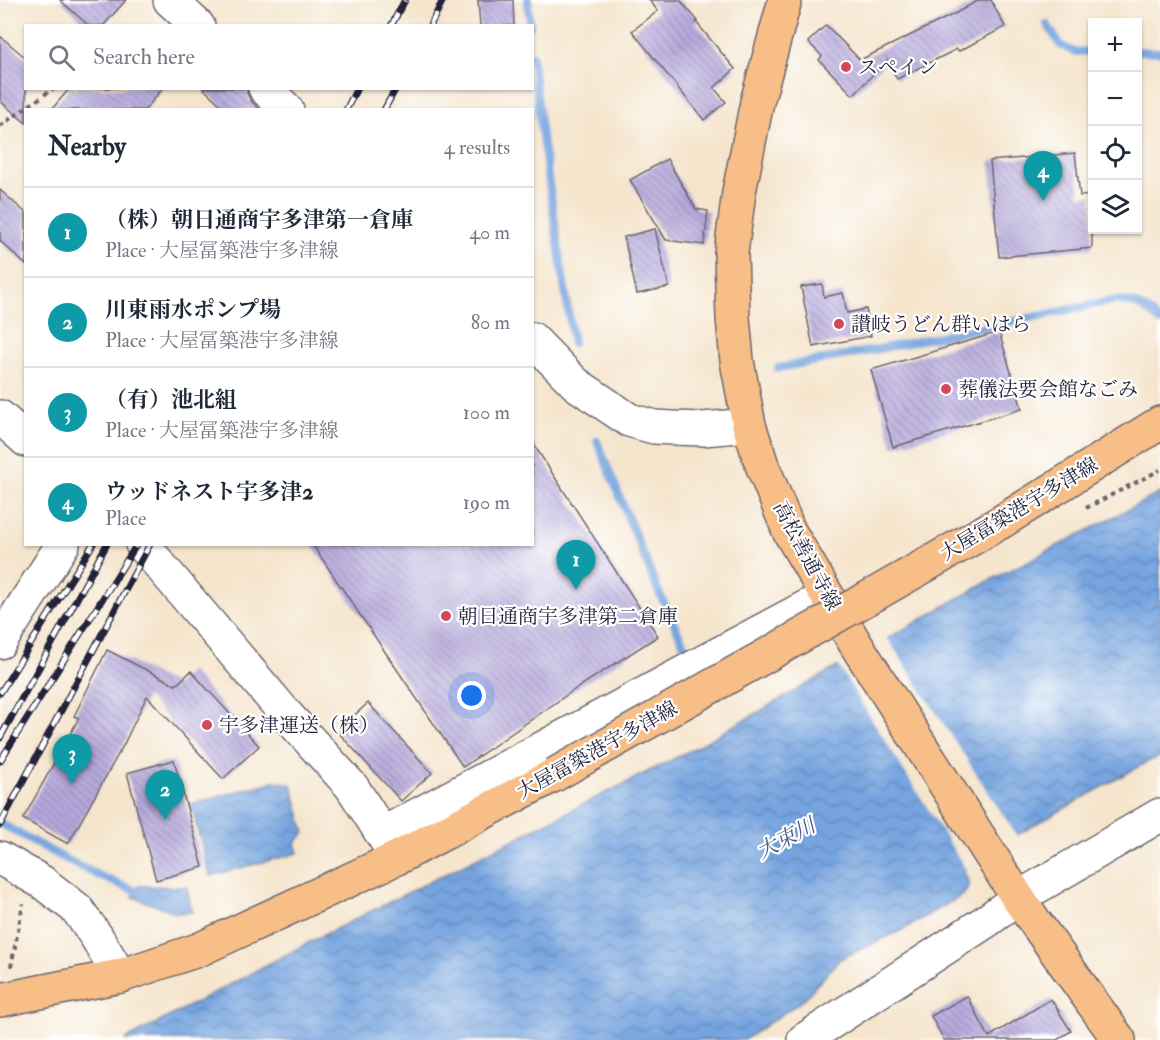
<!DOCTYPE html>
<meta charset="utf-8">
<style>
body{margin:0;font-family:"IM FELL Double Pica","Noto Serif JP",serif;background:#f2f2f3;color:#1f2937}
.controls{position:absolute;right:18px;top:18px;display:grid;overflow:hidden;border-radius:0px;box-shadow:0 2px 4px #0004}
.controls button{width:54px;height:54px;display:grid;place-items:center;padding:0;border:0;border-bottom:2px solid #e0e1e3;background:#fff;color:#1f2937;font:30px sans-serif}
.you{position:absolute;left:472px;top:696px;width:21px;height:21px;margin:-15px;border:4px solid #fff;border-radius:50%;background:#1a73e8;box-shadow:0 0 0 9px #1a73e833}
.badge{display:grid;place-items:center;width:39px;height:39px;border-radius:50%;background:#0b8043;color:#fff;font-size:20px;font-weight:700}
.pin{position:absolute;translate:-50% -50px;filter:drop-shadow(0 2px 3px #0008)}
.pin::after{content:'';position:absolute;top:32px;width:21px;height:18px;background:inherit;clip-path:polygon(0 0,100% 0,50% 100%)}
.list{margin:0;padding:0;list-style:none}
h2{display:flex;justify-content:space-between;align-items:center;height:78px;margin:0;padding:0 24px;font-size:26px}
h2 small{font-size:20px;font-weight:400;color:#747a83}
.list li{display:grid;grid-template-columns:39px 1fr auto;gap:18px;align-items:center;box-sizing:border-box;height:90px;padding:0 24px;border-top:2px solid #e0e1e3}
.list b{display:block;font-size:22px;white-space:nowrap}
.list p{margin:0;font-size:20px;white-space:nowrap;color:#747a83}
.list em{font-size:20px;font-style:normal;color:#747a83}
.icon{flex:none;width:33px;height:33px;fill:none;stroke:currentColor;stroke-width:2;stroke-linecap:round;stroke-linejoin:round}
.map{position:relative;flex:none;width:1160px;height:1040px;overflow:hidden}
.search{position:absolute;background:#fff;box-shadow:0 2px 4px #0004;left:24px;top:24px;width:510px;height:66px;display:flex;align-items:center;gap:15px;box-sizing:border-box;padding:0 21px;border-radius:0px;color:#747a83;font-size:22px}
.panel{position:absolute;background:#fff;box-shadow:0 2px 4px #0004;left:24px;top:108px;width:510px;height:438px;border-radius:0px}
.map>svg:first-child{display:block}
.water{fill:url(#water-waves);stroke:#4c638d;stroke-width:1.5}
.pier{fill:#f5e5cd}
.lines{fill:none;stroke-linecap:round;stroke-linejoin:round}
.stream{stroke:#76a4df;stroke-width:8}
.building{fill:url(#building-back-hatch)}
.minor-casing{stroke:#6c666e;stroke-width:36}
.major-casing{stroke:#6c666e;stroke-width:36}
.path{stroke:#6c666e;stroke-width:4;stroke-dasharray:4.5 4.5;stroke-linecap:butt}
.minor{stroke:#fff;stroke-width:33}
.major{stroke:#f7be87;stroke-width:33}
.rail-casing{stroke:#22223b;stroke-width:7}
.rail{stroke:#fff;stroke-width:4.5;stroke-dasharray:14;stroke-linecap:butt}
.major-bridge-casing{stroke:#6c666e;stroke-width:36;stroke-linecap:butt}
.major-bridge{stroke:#f7be87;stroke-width:33}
.poi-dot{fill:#d1495b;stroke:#fff;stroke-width:2}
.labels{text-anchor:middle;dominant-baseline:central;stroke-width:4.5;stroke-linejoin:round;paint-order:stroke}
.poi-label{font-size:20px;fill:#22223b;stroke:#fff;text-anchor:start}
.street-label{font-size:20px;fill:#22223b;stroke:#fff}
.water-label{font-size:21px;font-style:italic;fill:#485c85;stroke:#fff}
</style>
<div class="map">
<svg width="1160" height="1040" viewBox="0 0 1160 1040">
<defs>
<pattern id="water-waves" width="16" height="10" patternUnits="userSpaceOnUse" patternTransform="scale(1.5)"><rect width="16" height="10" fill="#76a4df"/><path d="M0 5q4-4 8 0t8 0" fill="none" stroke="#6085b6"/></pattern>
<pattern id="building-back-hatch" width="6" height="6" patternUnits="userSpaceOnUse" patternTransform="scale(1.5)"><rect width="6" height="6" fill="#b5a9dc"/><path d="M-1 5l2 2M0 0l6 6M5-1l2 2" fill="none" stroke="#9389b4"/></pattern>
</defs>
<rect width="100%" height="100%" fill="#fff"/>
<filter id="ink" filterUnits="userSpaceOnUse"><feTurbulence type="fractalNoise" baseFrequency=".0167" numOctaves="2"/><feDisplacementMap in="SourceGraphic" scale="12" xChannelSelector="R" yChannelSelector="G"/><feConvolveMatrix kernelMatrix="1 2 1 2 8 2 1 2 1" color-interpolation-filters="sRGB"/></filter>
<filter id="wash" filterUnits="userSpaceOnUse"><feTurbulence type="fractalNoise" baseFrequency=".008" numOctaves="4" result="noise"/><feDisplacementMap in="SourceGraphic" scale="24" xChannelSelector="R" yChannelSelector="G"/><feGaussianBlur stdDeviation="1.35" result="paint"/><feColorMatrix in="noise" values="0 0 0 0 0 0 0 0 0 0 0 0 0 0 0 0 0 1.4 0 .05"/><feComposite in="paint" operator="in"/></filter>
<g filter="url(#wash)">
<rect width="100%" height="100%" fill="#f5e5cd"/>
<path class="water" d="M1160,493V757L1145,763L1017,835L964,872C969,883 971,885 963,895L904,929L840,959L803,1000L744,1040H125L310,942L693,749L987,582Z
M275,781L292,785L305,833L295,843L298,853L210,876L191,804Z
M139,886L187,887L192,912L177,913L133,897Z"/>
<path class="pier" d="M886,636L1018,838L967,871L837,664Z"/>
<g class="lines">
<path class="stream" d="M528,0L530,26
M1047,24L1060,45L1075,52L1092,51
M1138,51L1160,52
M532,56L542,137L573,343
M778,368L874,350L1116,300L1136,304L1152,314L1160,322
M597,441L657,588L687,651
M0,823C47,849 94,877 145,894"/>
</g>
<g id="blocks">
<path class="building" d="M60,0H126L103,26H89Z
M478,0H513L514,26H480Z
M649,0H680L698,21L696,22L735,69L714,88L726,102L704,120L632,31L658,11Z
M979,0H991L1005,27L959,51L957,49L897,79L887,60L853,95L819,60L822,56L808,42L826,25L860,60L956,13Z
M0,36L26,58V123L0,101Z
M70,88H163L145,110H51Z
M203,88H247V93L251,101L260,110H226Z
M1075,153L1080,196L1092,195V248L999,257L990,161Z
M667,159L696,209L708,211L704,245L666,240L630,180Z
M0,190L26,213V265L0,241Z
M655,229L669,287L637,294L624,237Z
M822,284L824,297L843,293L847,313L866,309L871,336L813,347L801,287Z
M999,332L1022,409L893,447L871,370Z
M532,442L658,636L574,690L463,767L312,544H532Z
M107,650L176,685L191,671L259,746L223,779L147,696L124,744L68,844L23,819L79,718L74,716Z
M368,703L432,773L401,801L337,731Z
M174,760L203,867L156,880L127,773Z
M967,996L989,1037L1051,999L1071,1031L1057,1040H944L931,1016Z"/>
</g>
</g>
<g filter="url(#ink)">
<use href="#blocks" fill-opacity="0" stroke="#6c666e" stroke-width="1.5"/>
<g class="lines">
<g class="minor-casing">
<path id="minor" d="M170,0L198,26
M265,88L287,110
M532,339L576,384L629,420L654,427L673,428L703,429L749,425
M0,417L26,440
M142,544L284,712L352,787L393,851
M0,642L63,544
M382,834L827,596
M0,858L42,882L77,909L96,936L120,976
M804,1040L988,920L1018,898L1160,815"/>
</g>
<g class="major-casing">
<path id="major" d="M785,0L757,102L739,192L731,253L733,318L737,361L749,425L762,465L789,531L855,643L1018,898L1119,1040
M1001,522L1160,423
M0,1000L120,976L198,950L397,858L554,775"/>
</g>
<path class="path" d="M0,126L54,88
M1086,508L1160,470
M11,967L23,904"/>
<use href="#minor" class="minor"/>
<use href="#major" class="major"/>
<g class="rail-casing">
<path id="rail" d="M391,26L405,0
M430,26L443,0
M346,110L357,88
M384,110L396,88
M0,693L93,544
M0,738L107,544
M0,761L137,544
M0,825L150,544"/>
</g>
<use href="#rail" class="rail"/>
<g class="major-bridge-casing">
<path id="major-bridge" d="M554,775L877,593L1001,522"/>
</g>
<use href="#major-bridge" class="major-bridge"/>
</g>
</g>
<g class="poi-dot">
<circle cx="846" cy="67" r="6"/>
<circle cx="839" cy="324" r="6"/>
<circle cx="946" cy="389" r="6"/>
<circle cx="446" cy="616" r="6"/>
<circle cx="207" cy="725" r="6"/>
</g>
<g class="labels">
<g class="poi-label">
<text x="858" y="67">スペイン</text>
<text x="851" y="324">讃岐うどん群いはら</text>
<text x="958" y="389">葬儀法要会館なごみ</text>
<text x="458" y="616">朝日通商宇多津第二倉庫</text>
<text x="219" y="725">宇多津運送（株）</text>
</g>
<g class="street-label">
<text transform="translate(1019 509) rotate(-31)">大屋冨築港宇多津線</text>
<text transform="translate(807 556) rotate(62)">高松善通寺線</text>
<text transform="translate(597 750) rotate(-29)">大屋冨築港宇多津線</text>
</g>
<g class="water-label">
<text transform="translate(786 839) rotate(-28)">大束川</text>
</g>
</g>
</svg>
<div class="controls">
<button>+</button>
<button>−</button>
<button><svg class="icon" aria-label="locate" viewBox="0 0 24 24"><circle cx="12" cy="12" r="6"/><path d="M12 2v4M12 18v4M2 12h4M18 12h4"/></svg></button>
<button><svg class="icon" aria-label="layers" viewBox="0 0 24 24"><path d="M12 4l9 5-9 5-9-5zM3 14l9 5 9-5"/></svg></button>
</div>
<div class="you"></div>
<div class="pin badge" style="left:576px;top:590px;background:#0f9aa8">1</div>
<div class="pin badge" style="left:165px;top:820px;background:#0f9aa8">2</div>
<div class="pin badge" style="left:72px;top:784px;background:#0f9aa8">3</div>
<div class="pin badge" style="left:1043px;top:201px;background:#0f9aa8">4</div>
<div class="search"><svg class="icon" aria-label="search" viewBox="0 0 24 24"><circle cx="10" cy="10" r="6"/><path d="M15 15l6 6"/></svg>Search here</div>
<section class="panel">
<h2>Nearby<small>4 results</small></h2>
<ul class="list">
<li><span class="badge" style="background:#0f9aa8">1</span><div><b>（株）朝日通商宇多津第一倉庫</b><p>Place · 大屋冨築港宇多津線</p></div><em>40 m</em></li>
<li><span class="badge" style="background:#0f9aa8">2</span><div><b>川東雨水ポンプ場</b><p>Place · 大屋冨築港宇多津線</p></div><em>80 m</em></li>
<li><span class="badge" style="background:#0f9aa8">3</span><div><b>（有）池北組</b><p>Place · 大屋冨築港宇多津線</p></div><em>100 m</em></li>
<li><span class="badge" style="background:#0f9aa8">4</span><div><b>ウッドネスト宇多津2</b><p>Place</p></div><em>190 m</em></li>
</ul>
</section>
</div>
